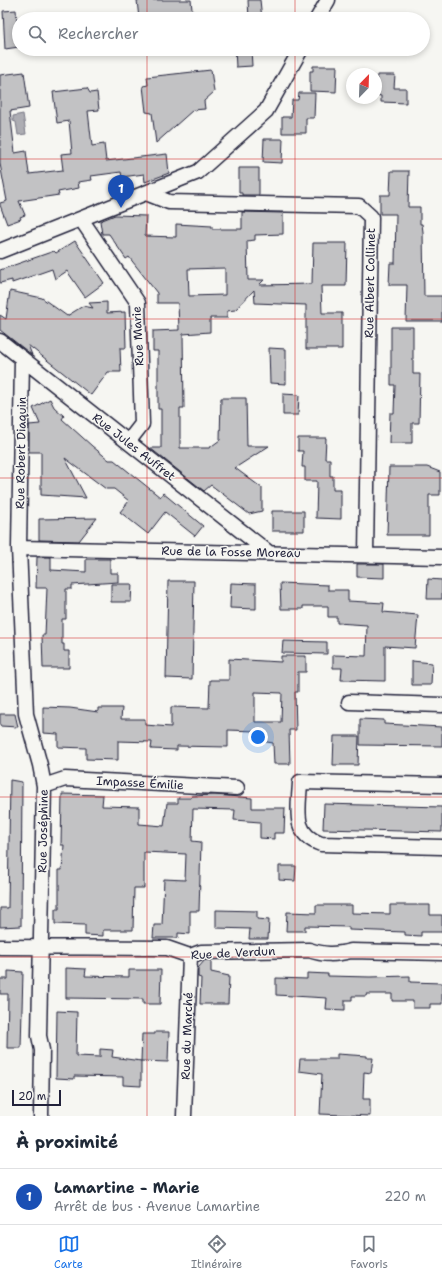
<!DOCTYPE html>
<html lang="fr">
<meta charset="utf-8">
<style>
body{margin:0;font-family:"Shantell Sans",sans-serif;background:#f6f6f7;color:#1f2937}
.compass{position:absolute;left:346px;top:68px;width:36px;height:36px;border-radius:50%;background:#fff;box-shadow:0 2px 6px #0003;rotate:23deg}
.scale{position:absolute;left:12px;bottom:10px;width:49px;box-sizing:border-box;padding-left:4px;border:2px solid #22223b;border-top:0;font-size:11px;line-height:14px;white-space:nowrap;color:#22223b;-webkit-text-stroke:3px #f6f6f2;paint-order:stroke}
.you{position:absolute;left:258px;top:737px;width:14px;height:14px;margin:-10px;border:3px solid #fff;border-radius:50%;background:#1a73e8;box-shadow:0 0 0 6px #1a73e833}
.badge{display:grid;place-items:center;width:26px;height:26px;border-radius:50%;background:#1a73e8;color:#fff;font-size:13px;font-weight:700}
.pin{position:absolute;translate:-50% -33px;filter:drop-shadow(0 1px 2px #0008)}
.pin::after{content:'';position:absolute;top:21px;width:14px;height:12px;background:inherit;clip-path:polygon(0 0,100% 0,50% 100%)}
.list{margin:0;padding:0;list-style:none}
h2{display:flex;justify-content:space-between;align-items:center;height:52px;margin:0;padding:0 16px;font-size:17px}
h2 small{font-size:13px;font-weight:400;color:#747a83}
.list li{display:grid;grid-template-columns:26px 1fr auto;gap:12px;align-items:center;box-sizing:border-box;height:56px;padding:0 16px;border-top:1px solid #e0e1e3}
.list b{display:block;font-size:15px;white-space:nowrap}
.list p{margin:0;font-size:13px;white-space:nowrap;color:#747a83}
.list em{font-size:13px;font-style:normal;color:#747a83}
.icon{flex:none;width:22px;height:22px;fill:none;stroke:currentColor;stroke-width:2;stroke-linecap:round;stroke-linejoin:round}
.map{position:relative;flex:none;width:442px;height:1116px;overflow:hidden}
.search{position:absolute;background:#fff;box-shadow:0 2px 6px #0003;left:12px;right:12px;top:12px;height:44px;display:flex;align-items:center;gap:10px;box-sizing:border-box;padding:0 14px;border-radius:22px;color:#747a83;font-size:15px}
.sheet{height:108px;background:#fff}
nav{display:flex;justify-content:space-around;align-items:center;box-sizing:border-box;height:56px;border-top:1px solid #e0e1e3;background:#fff;font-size:11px;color:#747a83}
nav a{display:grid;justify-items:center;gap:2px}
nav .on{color:#1a73e8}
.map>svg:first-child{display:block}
.water{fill:#adadb3;stroke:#757583}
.building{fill:#c2c2c4;stroke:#22223b;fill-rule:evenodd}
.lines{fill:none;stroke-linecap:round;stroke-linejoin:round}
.minor-casing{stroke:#22223b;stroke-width:17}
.minor{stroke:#f6f6f2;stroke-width:14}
.grid{fill:none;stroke:#d62828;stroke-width:1;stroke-opacity:0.55}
.labels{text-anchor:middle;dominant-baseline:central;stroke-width:3;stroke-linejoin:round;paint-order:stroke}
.street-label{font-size:12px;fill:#22223b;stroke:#f6f6f2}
</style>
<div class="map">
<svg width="442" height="1116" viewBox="0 0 442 1116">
<rect width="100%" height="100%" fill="#f6f6f2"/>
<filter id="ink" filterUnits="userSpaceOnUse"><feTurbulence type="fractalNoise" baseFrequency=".025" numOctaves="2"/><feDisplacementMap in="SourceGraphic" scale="8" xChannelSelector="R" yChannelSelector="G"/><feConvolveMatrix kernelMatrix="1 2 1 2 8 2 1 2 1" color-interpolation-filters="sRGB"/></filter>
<g filter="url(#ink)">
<path class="water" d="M23,114L26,134L18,135L16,122L13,121V116Z"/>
<path class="building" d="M137,0H191L193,19H139Z
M248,0H260L262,19H249Z
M16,10L19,47L5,49L3,11Z
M235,49H251L252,66L236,67Z
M313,66H337L336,92L310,91V71H313Z
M211,70L214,92L204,101L205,109L193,110L156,143L152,113L146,112L143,86L148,85L147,77Z
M24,72L29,108L10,111L15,153L26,151L29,174L63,170L61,154L72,153L69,121L57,123L53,92L87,88L90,93L97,92L99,110L88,111L92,146L104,144L106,161L167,154L169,173L145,182L144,174L122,177L121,172L91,176L92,180L78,182L79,188L58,192L59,195L19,201L25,215L20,217L21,219L7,224L0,205V203L7,201L0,164V75Z
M377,75H395L394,88H406V103L381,102V96L376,95Z
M299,93H315L314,118H306V133H282V117H291L292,100H298Z
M264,139H283L282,163L263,162Z
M239,168H259V195H242V193H239Z
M391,171H409L408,207H420V224H422L423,232L424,296H442V321H406L407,285H389L390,263H395L396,214H380V195H390Z
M242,212L283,213V234L255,235V240L247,241L248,280H264L259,285L312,284L313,243H347L346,286H321L322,313H342V349H306V305L255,303L254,290L235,310L227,311V318H210V332L183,334L184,408H180V448H209L220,440L221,398H246L247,446H269L235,468L262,488V511L249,514L211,485L204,491L150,448H161V409H158V351H153V331L179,330L178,303H157V293L129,257L126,259L109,234H102L100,221L115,215L146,216L145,236L176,237V224L212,226V229H242ZM225,268V295L189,296L188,269Z
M75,241L104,283L85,297L67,271L55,279L52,269L12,283V280L0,283V270L54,251L56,253Z
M10,291L42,298L67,316L83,306L93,308L89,303L107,302V313L125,312L126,348H120L121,372H108L91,395L28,345L32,355L0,330V315L6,319Z
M391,327H413V374H420L419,423H412V443H389L390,413H394L395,385H391Z
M269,348L286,349V384L270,383Z
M283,394L299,395L298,415H283Z
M50,399L54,407L64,416L62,419L92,446L109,460H114L160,497L163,493L203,526L195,536L165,512L148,534L120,512L129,501L114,489H106L65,458L86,498L41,495V452H29V425L40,424L33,408Z
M298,438H326L325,459H330V476H333V489H341V519L316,518L317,481H305V467H302L303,451H298Z
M389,467H427L440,472V495H429V535H387Z
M272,511H304V531H272Z
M97,518L79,541L39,540V519Z
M37,557H51V570L86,572V559H110V573H118V582L72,585V589H66V619H62V644H64V651H69V668H43L42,635H45L47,588H36Z
M357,564H384V578L357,577Z
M428,579L442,580V599H427Z
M168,581H194L192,679L166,678Z
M231,583L256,584V609L230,608Z
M280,583L328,585V590H348V601L384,603L383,612L418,615L415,648L385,646V681L341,680L342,668H333V655L366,656L367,625L337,623V617H328V606H303V609H281Z
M111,584H132L131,602H111Z
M283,641L327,642V654L282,653Z
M281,656H306V672H298V692H295L296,730H289L290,764H274L273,743L255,740V731L228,730V747L177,746V750L151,749L152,742L118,741V760L86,759V748L58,747V734L43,733V707L70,708L98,712V708H122L121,719H145V725L171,727V707L209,708L210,680H229V659L281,662ZM255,692L282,693L281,722H255Z
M412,661L432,663L431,685H412Z
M0,714H15L18,727L0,726Z
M360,719L384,720V724L442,727V746L360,745Z
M334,736H359L358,765H333Z
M10,780L22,782L21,926L0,927V908H8Z
M62,794L103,795L102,806L139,807V824L164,826L167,803H178V798H191L192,796L215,795L252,798V808H285L284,833H274V839L260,838V822L234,820L235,810L193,809L192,841L201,842L199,911H190V934L178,933V938H153L154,925H162L164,879L185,880L186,854L144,852V888H134L133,930H103V936L85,935V925L55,924V909H59V870H62L64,845H61Z
M324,804L442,807V832L323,829Z
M279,866H296L295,881L279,880Z
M316,905H352V913L390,914V905H430V915H442V932H421V936L405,935V932L349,930V927L305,926V931H286L287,912L316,913Z
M216,910L257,911V919L269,920L268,939H249L250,929L216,928Z
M205,960H211V972L229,976L228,1004H200L201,978L198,977V968Z
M66,968L86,969L85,976L129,977V970H161L160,1004H143V999L66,998Z
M8,971L23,972L21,1048H7L8,994H0V979H8Z
M307,973L328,974V976L370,977L410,976V982L442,983V1004H430V1008H413V1001H392V994H367L366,996H352V1000H345V1010L326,1009L327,998L276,995V978L307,979Z
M57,1011L77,1012L76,1056L100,1057V1049L113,1050L112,1057L141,1061V1086L123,1085V1077L74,1076V1079L56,1078Z
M155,1032H169L168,1062L141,1061L142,1034H155Z
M337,1054L367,1056V1058H373L371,1073L364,1072L363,1099H370V1116L320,1114L322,1074L299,1071L300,1059H337Z"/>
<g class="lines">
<g class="minor-casing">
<path id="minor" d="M317,19L328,0
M146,193L169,202L359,206L371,217L366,555
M81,219L138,303L142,424L128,442
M0,251L198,172L266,111L301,49
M0,341L269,553
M22,358L19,548L26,714L40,765L44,786L39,1036L42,1050L41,1116
M19,548L442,557
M349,702L442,705
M442,785L300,782C299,808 291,834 321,844L442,847
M44,786L65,779L237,788
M0,947L167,948L190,956L201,952L309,950C324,955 335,955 351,951L442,953
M184,1116L190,956"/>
</g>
<use href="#minor" class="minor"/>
</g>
</g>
<path class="grid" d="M147,0V19M295,0V19M147,49V1116M295,49V1116M0,159H442M0,319H442M0,478H442M0,638H442M0,797H442M0,957H442"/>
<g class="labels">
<g class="street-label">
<text transform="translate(370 283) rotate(-89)">Rue Albert Collinet</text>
<text transform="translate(138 336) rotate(-93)">Rue Marie</text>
<text transform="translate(134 447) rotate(38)">Rue Jules Auffret</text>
<text transform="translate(21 453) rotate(-89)">Rue Robert Diaquin</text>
<text transform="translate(231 552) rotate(1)">Rue de la Fosse Moreau</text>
<text transform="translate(140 783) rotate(3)">Impasse Émilie</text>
<text transform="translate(43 831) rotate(-89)">Rue Joséphine</text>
<text transform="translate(233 953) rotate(-3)">Rue de Verdun</text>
<text transform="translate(187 1036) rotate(-88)">Rue du Marché</text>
</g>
</g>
</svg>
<svg class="compass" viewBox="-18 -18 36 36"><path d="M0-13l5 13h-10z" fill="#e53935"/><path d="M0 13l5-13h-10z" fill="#747a83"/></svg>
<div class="scale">20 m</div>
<div class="you"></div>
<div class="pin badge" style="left:121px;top:208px;background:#1a4fb4">1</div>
<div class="search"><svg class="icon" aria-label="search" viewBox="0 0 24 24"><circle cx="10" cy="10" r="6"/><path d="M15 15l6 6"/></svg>Rechercher</div>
</div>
<section class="sheet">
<h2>À proximité<small></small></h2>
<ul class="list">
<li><span class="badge" style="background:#1a4fb4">1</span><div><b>Lamartine - Marie</b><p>Arrêt de bus · Avenue Lamartine</p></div><em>220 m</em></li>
</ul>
</section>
<nav>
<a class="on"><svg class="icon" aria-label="map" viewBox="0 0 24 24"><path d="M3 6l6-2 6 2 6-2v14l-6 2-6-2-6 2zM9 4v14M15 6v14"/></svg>Carte</a>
<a><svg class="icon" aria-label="directions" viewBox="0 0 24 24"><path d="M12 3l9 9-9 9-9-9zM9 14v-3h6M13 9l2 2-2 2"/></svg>Itinéraire</a>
<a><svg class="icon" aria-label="saved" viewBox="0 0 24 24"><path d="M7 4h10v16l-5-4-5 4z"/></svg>Favoris</a>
</nav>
